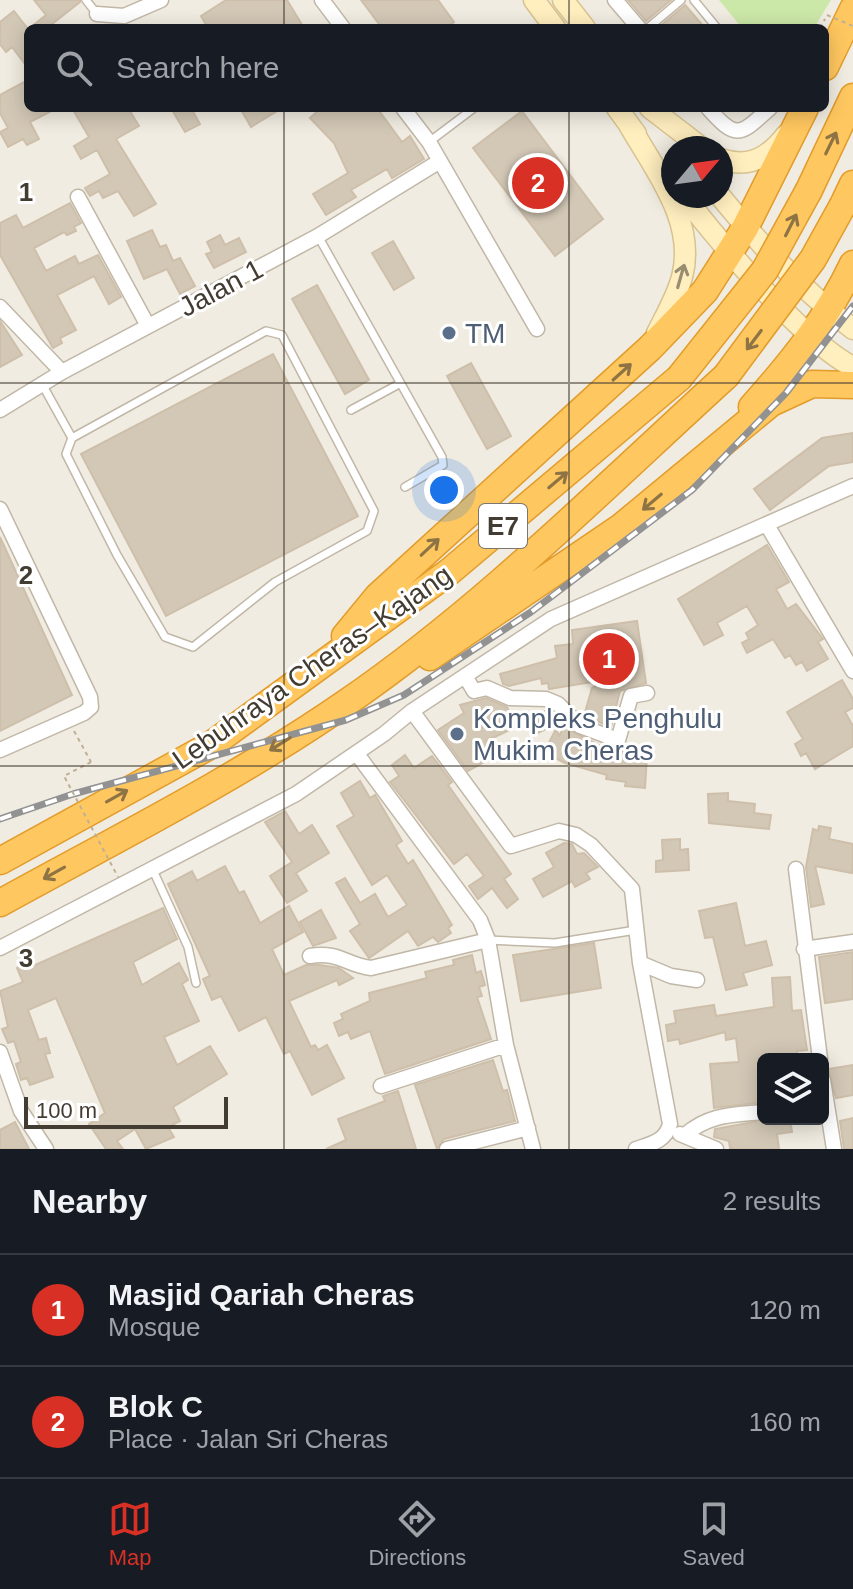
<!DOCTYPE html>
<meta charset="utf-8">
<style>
body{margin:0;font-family:Helvetica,sans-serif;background:#242831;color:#f1f3f6}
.controls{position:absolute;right:24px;bottom:24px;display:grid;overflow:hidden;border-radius:12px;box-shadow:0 4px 20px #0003}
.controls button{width:72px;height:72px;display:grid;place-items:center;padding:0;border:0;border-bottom:2px solid #363941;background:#171b24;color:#f1f3f6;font:40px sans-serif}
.compass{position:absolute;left:661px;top:136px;width:72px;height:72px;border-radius:50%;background:#171b24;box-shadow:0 4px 20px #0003;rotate:61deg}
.scale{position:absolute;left:24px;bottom:20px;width:204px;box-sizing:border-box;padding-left:8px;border:4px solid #433c32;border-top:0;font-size:22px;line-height:28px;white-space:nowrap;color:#433c32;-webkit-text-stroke:6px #fff;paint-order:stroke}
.you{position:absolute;left:444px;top:490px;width:28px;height:28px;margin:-20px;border:6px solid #fff;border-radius:50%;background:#1a73e8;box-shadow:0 0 0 12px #1a73e833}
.badge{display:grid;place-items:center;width:52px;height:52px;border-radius:50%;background:#d93025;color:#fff;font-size:26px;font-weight:700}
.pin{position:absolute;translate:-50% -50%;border:4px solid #fff;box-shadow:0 2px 8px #0006}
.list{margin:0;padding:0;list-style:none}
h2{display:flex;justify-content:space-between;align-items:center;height:104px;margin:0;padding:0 32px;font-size:34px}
h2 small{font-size:26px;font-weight:400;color:#9ea1a6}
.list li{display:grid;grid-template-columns:52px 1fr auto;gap:24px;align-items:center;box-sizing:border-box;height:112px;padding:0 32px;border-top:2px solid #363941}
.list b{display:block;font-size:30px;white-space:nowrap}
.list p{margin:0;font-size:26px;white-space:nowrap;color:#9ea1a6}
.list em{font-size:26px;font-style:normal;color:#9ea1a6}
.icon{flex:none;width:44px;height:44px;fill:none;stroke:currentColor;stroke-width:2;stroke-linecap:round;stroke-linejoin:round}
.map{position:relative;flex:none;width:853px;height:1149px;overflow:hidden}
.search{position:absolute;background:#171b24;box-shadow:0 4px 20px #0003;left:24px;right:24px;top:24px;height:88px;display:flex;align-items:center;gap:20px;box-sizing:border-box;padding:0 28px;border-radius:12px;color:#9ea1a6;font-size:30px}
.sheet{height:328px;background:#171b24}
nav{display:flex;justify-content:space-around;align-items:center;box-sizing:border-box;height:112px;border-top:2px solid #363941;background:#171b24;font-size:22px;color:#9ea1a6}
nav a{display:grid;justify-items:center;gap:4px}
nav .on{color:#d93025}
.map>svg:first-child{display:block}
.green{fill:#cce8a8}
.building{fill:#d3c8b6;stroke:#cebfaa;stroke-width:2}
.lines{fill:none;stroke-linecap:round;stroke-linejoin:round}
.service-casing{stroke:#c0b7a7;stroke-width:10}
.minor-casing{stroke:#c0b7a7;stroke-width:17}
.secondary-casing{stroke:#d7c391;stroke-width:23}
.motorway-casing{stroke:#e29c2b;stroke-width:29}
.path{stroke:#bfb095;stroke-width:2;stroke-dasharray:4 4;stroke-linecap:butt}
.service{stroke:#fff;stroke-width:7}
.minor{stroke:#fff;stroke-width:14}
.secondary{stroke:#ffeebe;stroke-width:20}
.motorway{stroke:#ffc75f;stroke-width:26}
.rail-casing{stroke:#929292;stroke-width:7}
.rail{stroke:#fff;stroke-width:4;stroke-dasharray:12;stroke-linecap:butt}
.motorway-bridge-casing{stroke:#e29c2b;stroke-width:29;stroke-linecap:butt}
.path-bridge{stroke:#bfb095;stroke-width:2;stroke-dasharray:4 4;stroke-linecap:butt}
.motorway-bridge{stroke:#ffc75f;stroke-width:26}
.oneway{stroke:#8e7444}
.oneway2{stroke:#988c71}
.grid{fill:none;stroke:#433c32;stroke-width:2;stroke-opacity:0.55}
.service-dot{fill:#5c6f8a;stroke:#fff;stroke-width:3}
.labels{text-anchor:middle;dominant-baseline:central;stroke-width:6;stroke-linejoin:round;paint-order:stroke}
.shield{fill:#fff;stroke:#7b7670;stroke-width:2}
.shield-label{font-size:26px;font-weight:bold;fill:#433c32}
.street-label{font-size:28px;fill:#433c32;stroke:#fff}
.service-label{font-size:28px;fill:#4e5e75;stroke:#fff;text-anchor:start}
.grid-label{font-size:26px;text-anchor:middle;font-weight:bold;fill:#433c32;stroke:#fff;stroke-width:6;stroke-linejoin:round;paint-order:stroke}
</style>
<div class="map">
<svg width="853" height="1149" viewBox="0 0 853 1149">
<rect width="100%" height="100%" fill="#f1ece1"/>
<path class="green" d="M719,0H831L814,28H742Z"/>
<path class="building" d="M34,0H80V2L47,28H30L46,15Z
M226,0H287L304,28H208L201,16Z
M361,0H438L454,22L446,28H382Z
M628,0H671L646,21Z
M685,5L705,28H658Z
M14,11L28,29V68L12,47L6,52L0,44V22Z
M28,80V108H57L30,122L39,139L27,145L23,139L8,147L0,132L8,128L0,113V95Z
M72,108H128L139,126L116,139L156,204L134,216L118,191L103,198L99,191L90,196L85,188L110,174L97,150L81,159L74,146L89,137Z
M171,108H191L200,124L185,132Z
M240,108H282L251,127Z
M321,108H377L402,142L410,136L424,159L392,178L387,169L351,190L356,197L326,215L313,194L348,173L334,143L310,118Z
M522,111L603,219L555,256L473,148Z
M70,203L81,223L74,227L76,231L67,235L64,232L34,248L46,271L75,256L79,264L98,255L121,297L109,304L94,276L57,295L76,330L60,338L62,343L53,348L0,255V223L16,215L23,228Z
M152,230L160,247L166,245L173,261L180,258L195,286L180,294L167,269L144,279L127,241Z
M220,235L225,245L239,238L246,252L214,268L206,254L212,252L207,242Z
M393,241L414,278L394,290L372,253Z
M317,285L369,380L345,394L292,299Z
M0,321L22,355L0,367Z
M273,354L358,516L166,616L81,454Z
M471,363L511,436L487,449L447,376Z
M853,433V462L829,466L770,510L754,489L822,438Z
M0,537L72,695L0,731Z
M767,545L789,582L776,589L787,609L796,604L823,639L818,642L828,659L807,671L802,662L796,665L790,655L785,658L773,639L747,653L742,643L749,639L746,633L758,625L747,606L717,623L723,635L704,645L678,599Z
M637,621L646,683L620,691L611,727L584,716L592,688L610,679L549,689L548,683L542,684L541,678L509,686L503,684L500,674L557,658L555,646L573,644L572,630Z
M842,680L853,699V708L845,712L853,726V746L815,769L806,753L801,756L795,744L803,739L787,712Z
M486,698L507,707L516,727L486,741L495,756L468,771L438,730L464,713L460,705Z
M547,710L554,725L534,735L527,720Z
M564,727L610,751L639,752L638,756H647L645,788L625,786L626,782L606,779L607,775L565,763L544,752L556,729L559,736Z
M405,755L414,768L432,756L452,782L448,785L511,874L504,879L518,899L507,908L492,888L478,899L469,886L484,876L467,854L454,864L390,782L399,776L392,765Z
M360,781L370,798L375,795L402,841L396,845L408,864L413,860L452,925L448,928L451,933L438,942L433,937L418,946L408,931L369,958L350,931L360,924L336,883L345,878L360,903L375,894L388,917L407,905L387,875L372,885L337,826L354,816L341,793Z
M728,793V801L755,804L754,813L771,815L769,829L709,823L708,794Z
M285,811L299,834L312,825L329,853L296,873L307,891L287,903L270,876L292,862L265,822Z
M819,826L831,828L829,839L853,844V867L852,873L815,866L824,904L811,907L806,867L813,829L818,831Z
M680,839V850L688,849L689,870L656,872V861L663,860L662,840Z
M564,843L572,844L577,854L584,853L598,867L586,873L590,879L575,887L572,881L543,897L533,879L554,867L546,853Z
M225,866L239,893L244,891L260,923L289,906L303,932L272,949L284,975L306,965H320L339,968L353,978L339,985L337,980L289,1001L311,1047L315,1045L318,1050L327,1045L344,1078L312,1095L290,1051L284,1054L266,1017L239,1031L221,996L212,1000L203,979L210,976L168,884L192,871L197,881Z
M736,903L745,946L766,941L772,965L743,973L747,985L726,990L713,937L705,938L699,911Z
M163,908L177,939L133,962L142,985L179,963L188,980L182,984L199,1021L164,1037L177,1065L210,1046L227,1074L173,1107L180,1121L168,1127L174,1137L146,1149L135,1129L117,1141L123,1149H106L89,1124L105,1113L56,998L28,1010L39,1040L46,1038L50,1053L45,1054L53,1077L30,1085L27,1078L21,1080L16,1064L21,1062L14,1041L8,1043L2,1029L8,1027L0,991L23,982L17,968L31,962L33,966Z
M321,910L336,938L313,946L300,922Z
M594,943L601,988L521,1001L513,955Z
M853,952V999L825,1003L819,957Z
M472,955L476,973L481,971L485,985L479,987L482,996L477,997L491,1039L385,1074L370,1031L351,1039L348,1032L339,1036L334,1023L343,1019L341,1014L370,1001L369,993L427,978L425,972L454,965L453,960Z
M790,977L792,1011L801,1010L807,1050L797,1051L798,1059H763V1102L714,1108L710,1064L739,1062L736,1038L726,1040L725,1032L680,1044L679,1039L668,1041L666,1025L676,1023L674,1011L714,1005L716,1016L774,1007L772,978Z
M493,1060L503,1091L507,1090L515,1121L444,1139L437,1149L415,1085Z
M853,1065V1095L836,1098L828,1069Z
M398,1091L416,1149H326L346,1140L338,1119L385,1101L383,1096Z
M853,1118V1149H844L840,1121Z
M770,1119H790L792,1132L777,1134L779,1149H735L730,1148L729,1141L714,1137L715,1129Z
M15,1122L29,1149H0V1130Z"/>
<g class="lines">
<g class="service-casing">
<path id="service" d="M86,0L97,14
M694,0L717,28
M648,28L681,0
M429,142L474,108
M318,236L442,457L443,465L405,487
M42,384L72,438L266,331L282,335L374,511L367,531L275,582L193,647L165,637L117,555L66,454L72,438
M351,410L399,384
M152,868L188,947L196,983
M488,940L555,943L636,930"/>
</g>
<g class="minor-casing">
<path id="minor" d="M322,0L343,28
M615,0L639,28
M97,14L124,16L161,0
M403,108L429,142L537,329
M708,108C737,141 740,135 770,108
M78,197L148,326
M0,307L62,372
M0,410L62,372L318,236L440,161
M0,509L90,697L91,707L84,713L0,750
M767,525L853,671
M465,676L474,691L487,688L510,698L546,699L558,704L580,726L618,740L631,696L647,693
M412,711L511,846L559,831L576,835L591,845L632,889L640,963L670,1124C666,1141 651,1144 636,1149
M357,754L480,920L488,940L506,1045L533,1149
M796,869L820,1059
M0,948L296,794L384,734L412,711L551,619L853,486
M804,949L853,942
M310,956C339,951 346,965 371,968L488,940
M640,963L671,976L697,980
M0,1052L21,1111L46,1149
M823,1080L834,1149
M381,1086L506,1045
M680,1134L716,1149
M685,1135C709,1114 732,1115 763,1112
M447,1149L528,1128"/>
</g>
<g class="secondary-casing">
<path id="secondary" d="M534,0L555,28
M563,0L585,28
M617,108L636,134
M650,108L702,148
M628,123C654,169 697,221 682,277C677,296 666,315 657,333
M721,159C749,169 769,157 786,135
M684,196C718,241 805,343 853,367
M720,196C759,244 804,291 853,329"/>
</g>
<g class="motorway-casing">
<path id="motorway" d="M825,67L853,9
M809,190L853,97
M843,205L853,184
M752,407C792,362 827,319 853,264
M345,636L378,596L650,348L705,291L745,228L805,108
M430,657L621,527L771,403L812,384L853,385
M0,861L211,745L449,572L679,378
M0,903C116,839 236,779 346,703C483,609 603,488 726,376"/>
</g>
<path class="path" d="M820,28L825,19
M74,731L91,762"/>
<use href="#service" class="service"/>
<use href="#minor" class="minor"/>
<use href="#secondary" class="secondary"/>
<use href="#motorway" class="motorway"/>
<g class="rail-casing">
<path id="rail" d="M0,819L73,794L346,720L404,695L531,612L692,490L786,393L853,306"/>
</g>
<use href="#rail" class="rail"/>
<g class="motorway-bridge-casing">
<path id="motorway-bridge" d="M726,376L813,259L843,205
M679,378L765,270L809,190"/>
</g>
<path class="path-bridge" d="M827,15L853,26
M91,762L64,776L118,877"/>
<use href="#motorway-bridge" class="motorway-bridge"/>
</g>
<defs><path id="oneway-shaft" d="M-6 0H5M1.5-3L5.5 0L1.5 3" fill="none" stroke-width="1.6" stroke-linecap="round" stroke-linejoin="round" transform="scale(2)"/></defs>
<g class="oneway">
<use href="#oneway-shaft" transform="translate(831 143) rotate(-64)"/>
<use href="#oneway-shaft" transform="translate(791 225) rotate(-63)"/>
<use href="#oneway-shaft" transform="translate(754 340) rotate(127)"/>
<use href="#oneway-shaft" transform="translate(622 372) rotate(-42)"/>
<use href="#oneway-shaft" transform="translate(558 480) rotate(-40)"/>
<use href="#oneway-shaft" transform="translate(652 502) rotate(140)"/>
<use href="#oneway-shaft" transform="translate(430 547) rotate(-43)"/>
<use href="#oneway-shaft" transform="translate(280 744) rotate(148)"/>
<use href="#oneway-shaft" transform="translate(117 796) rotate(-29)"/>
<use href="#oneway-shaft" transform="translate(54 873) rotate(151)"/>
</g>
<use class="oneway2" href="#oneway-shaft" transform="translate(681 276) rotate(-74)"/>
<path class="grid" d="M284,0V28M569,0V28M284,108V1149M569,108V1149M0,383H853M0,766H853"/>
<g class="service-dot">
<circle cx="449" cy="333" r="8"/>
<circle cx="457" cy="734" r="8"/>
</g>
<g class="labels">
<rect class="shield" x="479" y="504" width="48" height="44" rx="6"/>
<g class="shield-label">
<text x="503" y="526">E7</text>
</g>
<g class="street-label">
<text transform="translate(221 288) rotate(-28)">Jalan 1</text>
<text transform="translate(312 667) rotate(-35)">Lebuhraya Cheras–Kajang</text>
</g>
<g class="service-label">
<text x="465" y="333">TM</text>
<text x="473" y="718">Kompleks Penghulu<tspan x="473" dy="32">Mukim Cheras</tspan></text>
</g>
</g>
<g class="grid-label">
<text x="26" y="201">1</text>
<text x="26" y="584">2</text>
<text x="26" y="967">3</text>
</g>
</svg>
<div class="controls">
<button><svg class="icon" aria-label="layers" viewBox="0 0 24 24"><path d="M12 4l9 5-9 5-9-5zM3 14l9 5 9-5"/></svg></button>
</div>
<svg class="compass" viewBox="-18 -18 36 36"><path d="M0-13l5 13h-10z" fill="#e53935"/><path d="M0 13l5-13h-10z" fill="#9ea1a6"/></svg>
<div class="scale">100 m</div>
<div class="you"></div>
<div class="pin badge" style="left:609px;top:659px">1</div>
<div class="pin badge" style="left:538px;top:183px">2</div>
<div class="search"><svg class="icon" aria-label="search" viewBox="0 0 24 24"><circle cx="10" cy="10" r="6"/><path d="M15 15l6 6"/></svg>Search here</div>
</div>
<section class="sheet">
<h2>Nearby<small>2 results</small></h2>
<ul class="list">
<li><span class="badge">1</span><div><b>Masjid Qariah Cheras</b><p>Mosque</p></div><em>120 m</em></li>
<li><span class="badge">2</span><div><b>Blok C</b><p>Place · Jalan Sri Cheras</p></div><em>160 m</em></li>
</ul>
</section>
<nav>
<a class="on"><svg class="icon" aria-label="map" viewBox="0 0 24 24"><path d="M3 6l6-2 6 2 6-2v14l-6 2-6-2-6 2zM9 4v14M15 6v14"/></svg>Map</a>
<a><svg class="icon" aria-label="directions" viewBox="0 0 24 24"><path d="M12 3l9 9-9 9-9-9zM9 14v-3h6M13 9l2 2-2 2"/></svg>Directions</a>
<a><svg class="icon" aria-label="saved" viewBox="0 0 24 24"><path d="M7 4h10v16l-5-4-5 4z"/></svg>Saved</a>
</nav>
